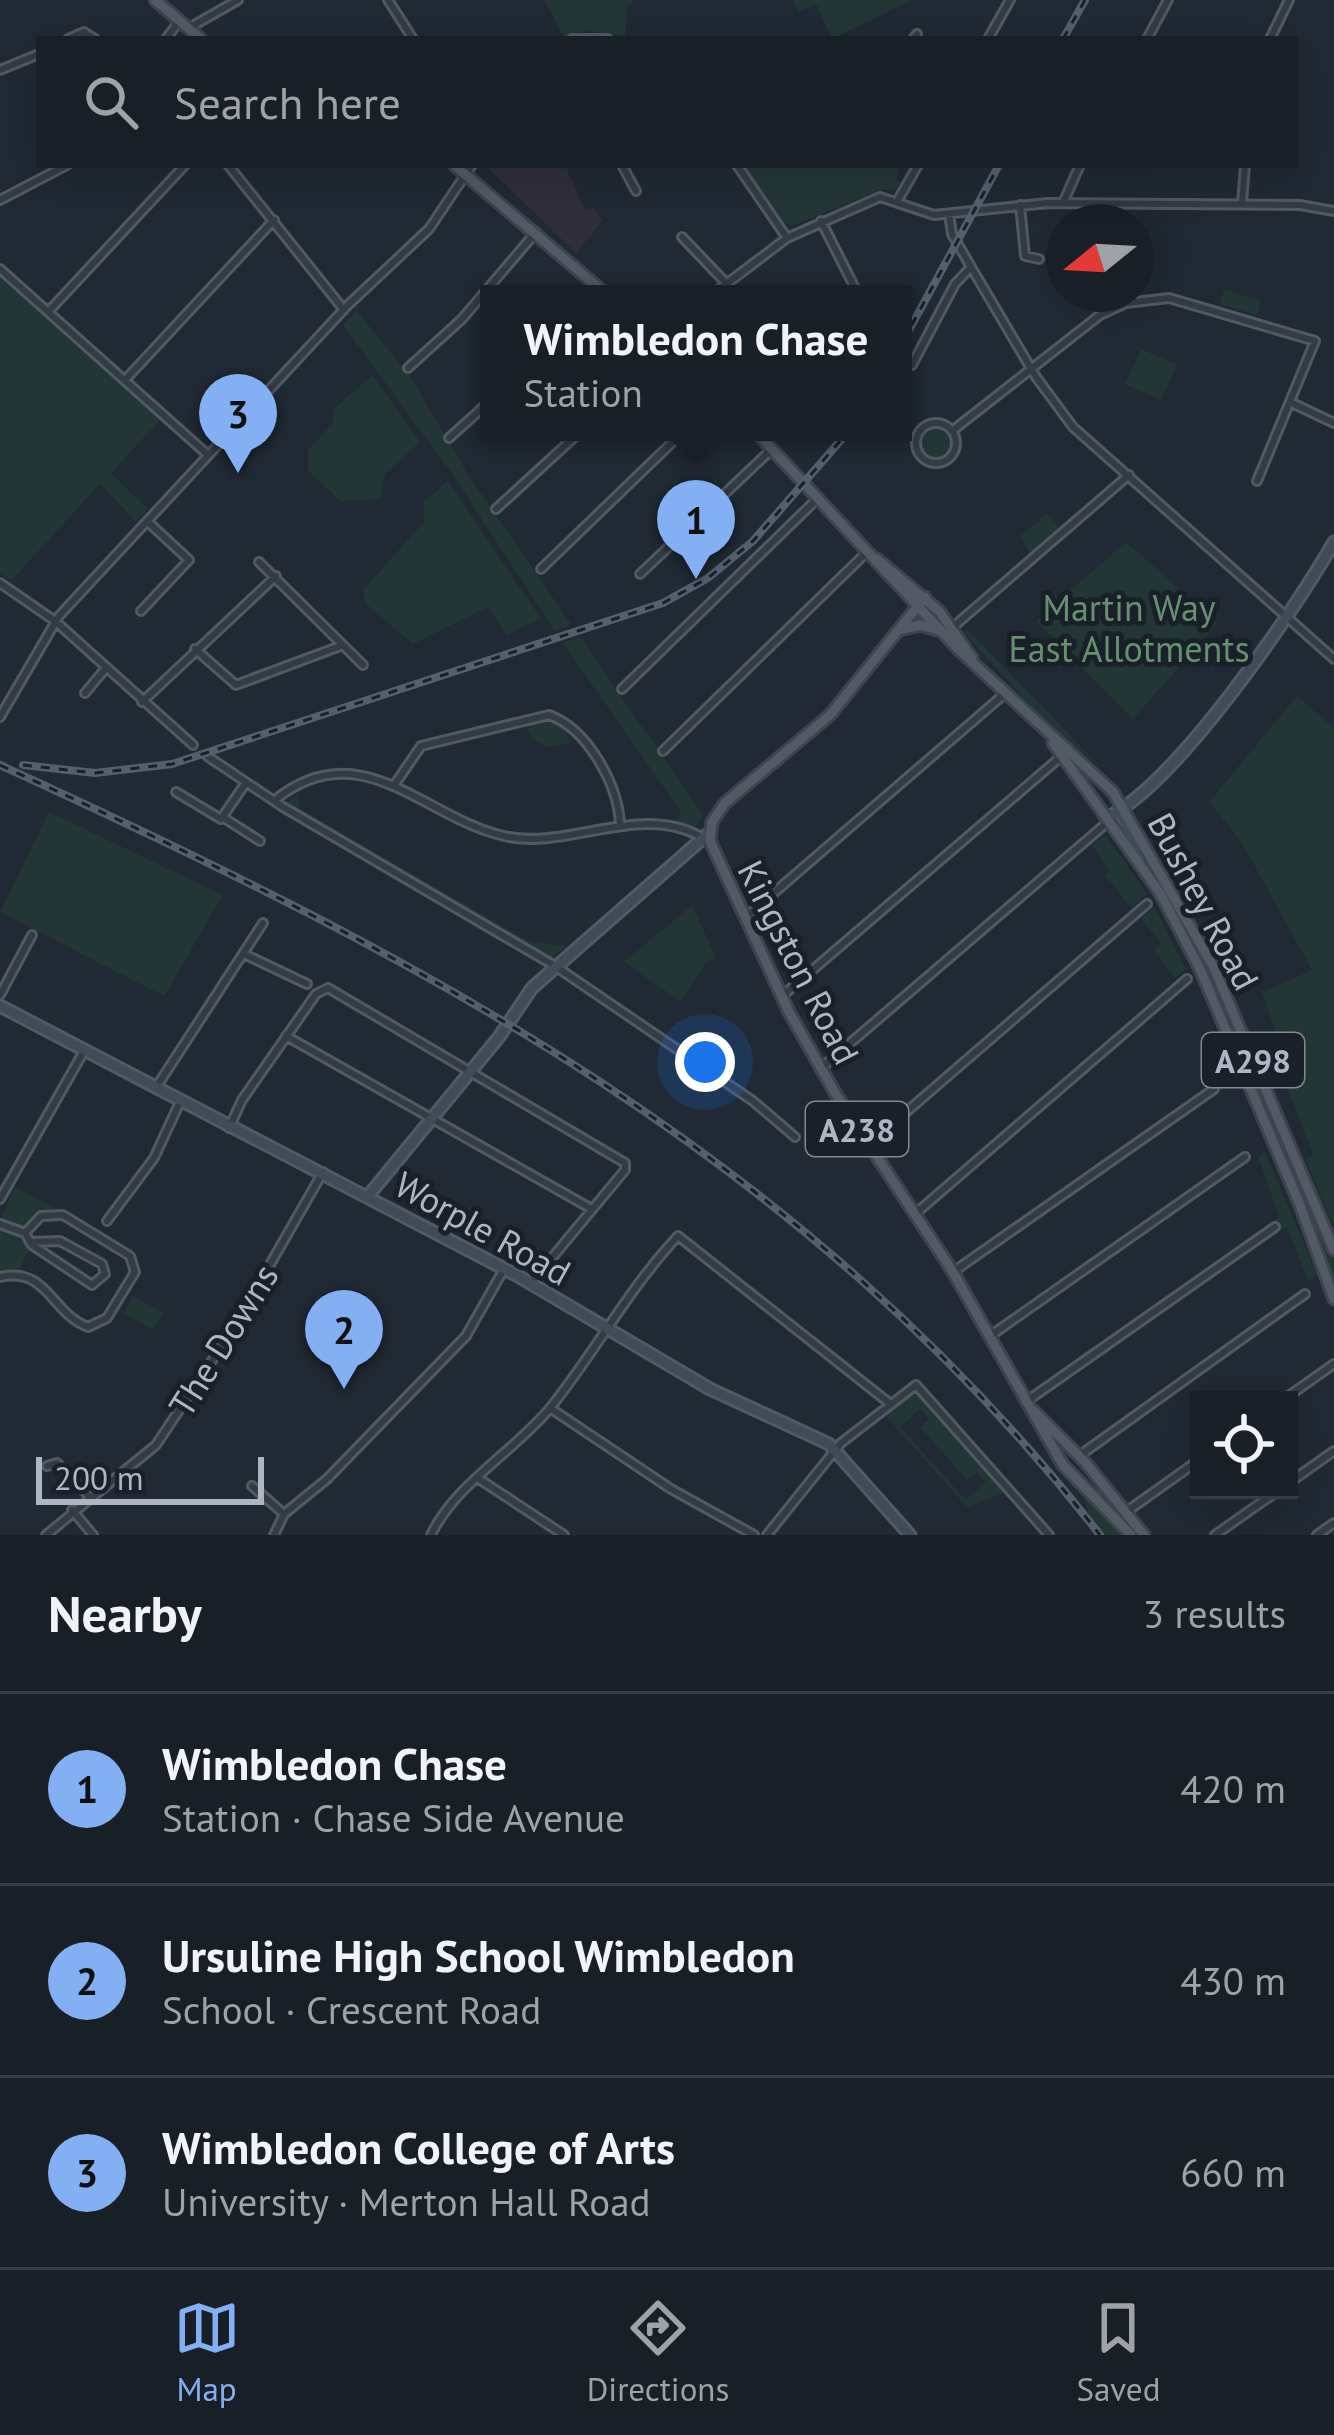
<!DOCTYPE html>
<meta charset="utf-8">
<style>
body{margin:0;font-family:"PT Sans",sans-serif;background:#21272f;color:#f1f3f6}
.controls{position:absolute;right:36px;bottom:36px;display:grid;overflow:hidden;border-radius:0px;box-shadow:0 12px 48px #0002}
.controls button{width:108px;height:108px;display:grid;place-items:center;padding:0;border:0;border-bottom:3px solid #363d44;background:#181f27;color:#f1f3f6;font:60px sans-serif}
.compass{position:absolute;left:1046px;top:204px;width:108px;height:108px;border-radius:50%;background:#181f27;box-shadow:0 12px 48px #0002;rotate:252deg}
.scale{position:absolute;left:36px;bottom:30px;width:228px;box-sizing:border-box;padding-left:12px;border:6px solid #adb6c2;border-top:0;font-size:33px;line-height:42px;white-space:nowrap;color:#adb6c2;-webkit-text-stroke:9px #192029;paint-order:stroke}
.you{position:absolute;left:705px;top:1062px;width:42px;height:42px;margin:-30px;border:9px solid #fff;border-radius:50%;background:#1a73e8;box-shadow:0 0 0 18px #1a73e833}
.badge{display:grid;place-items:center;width:78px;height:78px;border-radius:50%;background:#83b0f2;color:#111;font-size:39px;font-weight:700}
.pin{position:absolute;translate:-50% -99px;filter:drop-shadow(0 3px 6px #0008)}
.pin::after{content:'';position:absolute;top:63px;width:42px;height:36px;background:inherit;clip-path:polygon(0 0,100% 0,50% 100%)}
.popup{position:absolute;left:480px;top:285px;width:432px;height:156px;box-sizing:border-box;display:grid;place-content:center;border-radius:0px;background:#181f27;filter:drop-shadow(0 3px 9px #0005);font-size:39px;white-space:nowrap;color:#9fa2a7}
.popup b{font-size:45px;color:#f1f3f6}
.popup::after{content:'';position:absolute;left:50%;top:100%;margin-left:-24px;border:24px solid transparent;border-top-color:#181f27}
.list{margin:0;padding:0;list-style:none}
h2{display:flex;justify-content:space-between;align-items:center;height:156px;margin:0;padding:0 48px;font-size:51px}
h2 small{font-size:39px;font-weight:400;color:#9fa2a7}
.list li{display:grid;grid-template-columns:78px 1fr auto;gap:36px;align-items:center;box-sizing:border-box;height:192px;padding:0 48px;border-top:3px solid #363d44}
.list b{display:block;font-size:45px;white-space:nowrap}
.list p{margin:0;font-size:39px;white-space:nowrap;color:#9fa2a7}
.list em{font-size:39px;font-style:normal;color:#9fa2a7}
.icon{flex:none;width:66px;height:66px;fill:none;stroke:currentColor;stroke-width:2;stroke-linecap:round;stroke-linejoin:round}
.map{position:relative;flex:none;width:1334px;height:1535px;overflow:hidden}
.search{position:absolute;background:#181f27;box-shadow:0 12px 48px #0002;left:36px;right:36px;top:36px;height:132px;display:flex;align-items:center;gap:30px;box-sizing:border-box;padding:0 42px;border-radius:0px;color:#9fa2a7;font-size:45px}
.sheet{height:732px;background:#181f27}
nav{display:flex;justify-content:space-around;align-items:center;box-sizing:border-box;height:168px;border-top:3px solid #363d44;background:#181f27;font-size:33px;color:#9fa2a7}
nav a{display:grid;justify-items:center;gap:6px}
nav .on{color:#83b0f2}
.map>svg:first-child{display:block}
.medical{fill:#2f2e3a}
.green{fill:#233636;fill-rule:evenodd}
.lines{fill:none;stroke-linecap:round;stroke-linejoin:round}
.street-casing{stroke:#515963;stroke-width:12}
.secondary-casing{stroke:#515963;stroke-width:15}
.primary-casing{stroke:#3d444f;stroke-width:15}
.street{stroke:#333b45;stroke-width:6}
.secondary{stroke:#414a58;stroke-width:9}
.primary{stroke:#515a65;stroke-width:9}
.rail-casing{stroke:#555f6c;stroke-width:8}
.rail{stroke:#192029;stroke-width:3;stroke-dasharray:9;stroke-linecap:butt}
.labels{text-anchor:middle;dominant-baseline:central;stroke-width:10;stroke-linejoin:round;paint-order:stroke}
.shield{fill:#192029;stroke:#818994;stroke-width:3}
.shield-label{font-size:33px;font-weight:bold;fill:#adb6c2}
.park-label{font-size:36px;fill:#66916f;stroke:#192029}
.street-label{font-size:36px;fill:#adb6c2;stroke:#192029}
</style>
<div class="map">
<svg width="1334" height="1535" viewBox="0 0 1334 1535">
<rect width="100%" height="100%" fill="#202934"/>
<path class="medical" d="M485,165H565L585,210L594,208L603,221L576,253Z"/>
<path class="green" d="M544,0H634L627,7L625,36L586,31L564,37Z
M793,0H912L832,39L816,4L799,12Z
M743,165H899L897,180L902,182L898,189L881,190L791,226L773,214Z
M0,277L161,419L111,473L148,509L136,522L100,484L11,581L0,573Z
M1224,290L1261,300L1257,315L1220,304Z
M356,310L409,375L469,476L571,624L555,631L453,475L343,325Z
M1141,349L1177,365L1161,400L1125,384Z
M372,375L420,442L385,474L381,499L340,501L308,470V450L333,423V410Z
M920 443a16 16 0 1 1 32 0a16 16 0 1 1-32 0Z
M448,481L541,619L506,635L488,607L413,644L365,603L363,590L424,522V502Z
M1047,514L1061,529L1031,554L1020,536Z
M1126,542L1218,623L1133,719L1036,621Z
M967,629L1103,769L1048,725L963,632Z
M580,637L703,815L696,827L676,826L681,812L563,643Z
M1297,696L1334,728V1227L1305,1159L1313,1155L1271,1044L1278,1041L1262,992L1312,970L1241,841L1209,802Z
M540,718L563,727L571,743L548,747L533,740L526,725Z
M299,794V808L530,942L567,946L550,958L529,946L285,804Z
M49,812L223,895L164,996L0,912Z
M1105,834L1147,894L1131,908L1105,875L1109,871L1092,845Z
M692,905L716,958L706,963L680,1001L624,962Z
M1154,907L1186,969L1175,978L1154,951L1161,944L1141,918Z
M1238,1033L1334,1262V1286L1255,1090Z
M1265,1152L1317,1274L1309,1283L1287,1227L1280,1230L1274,1221L1279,1216L1258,1157Z
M15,1187L55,1208V1210L39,1214L25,1229L0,1220Z
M0,1229L22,1235L30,1247L20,1268L0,1272Z
M133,1296L163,1313L153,1330L123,1313Z
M916,1391L1004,1493L967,1507L884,1414ZM920,1409L929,1419L920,1427L967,1480L977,1472L986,1482L966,1500L900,1427Z
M1083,1492L1125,1535H1104L1090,1518Z"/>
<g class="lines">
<g class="street-casing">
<path id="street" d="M388,0L413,39
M189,28L238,0
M68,39L84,32L95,39
M166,39L180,20
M572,39H608
M913,39L917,34
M988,39L1010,0
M1147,39L1168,0
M1270,39L1289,0
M0,70L39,54
M228,165L344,310
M622,165L636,191
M737,165L787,238
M0,200L67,165
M898,200L918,165
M1063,203L1080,165
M1242,203L1245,165
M1020,205L1025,256L1039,259
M949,214L952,234L971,267L1036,377L1073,427L1334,659
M821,221L858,294
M682,237L724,281
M0,269L208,455
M588,294L596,284
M713,294L787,238L880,197L934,215L1048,203L1300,205L1334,211
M48,312L185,165
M912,365L955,284L971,267
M408,368L462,319L536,232
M125,380L274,220
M1294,404L1334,423
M916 443a20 20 0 1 1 40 0a20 20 0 1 1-40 0Z
M952,431L1100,315L1126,303L1169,298L1315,341L1257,481
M449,438L489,402
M496,509L580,432
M259,562L363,665
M541,569L683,432
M640,574L772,449
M0,583L55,621L193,745
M141,611L189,560L147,521
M953,627L1129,475
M195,649L236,685L343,645
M622,689L818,498
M85,693L106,668
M142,702L276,576
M0,717L59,616L348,305L429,229L472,165
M663,751L868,551
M207,756L283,807L555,966L753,1101L795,1137
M395,784L421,746L549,715C588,729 618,785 620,824
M176,792L221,819L245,784
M275,800C361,731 424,818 504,836C569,851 640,801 703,838
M224,818L260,841
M747,916L1001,697
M244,954L307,984
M0,995L32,935
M781,997L1056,761
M286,1036L590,1208
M820,1069L1102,827
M157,1086L263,923
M229,1128L242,1100L316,994L328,988L625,1163V1170L531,1283
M868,1145L1147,904
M0,1199L84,1051
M915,1214L1187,979
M107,1221L154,1158L180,1102
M0,1224L25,1233L32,1245L92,1285L105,1274L102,1264L60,1241L30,1242
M953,1272L1214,1089
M0,1277C48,1267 50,1312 88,1327L107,1318L135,1272L130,1256L63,1215L41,1216L25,1233
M990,1336L1245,1157
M1283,1400L1334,1364
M1027,1401L1275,1227
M550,1408L671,1489L754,1535
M1079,1456L1305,1294
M47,1466L57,1463L89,1496
M479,1479L564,1535
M1289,1483L1334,1451
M252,1486L284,1514
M72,1510L93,1535
M1126,1512L1199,1460
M46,1535L156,1445L233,1329L323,1172
M274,1535L284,1514L327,1479L466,1336L504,1269
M431,1535C455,1484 515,1451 551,1407C595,1352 629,1288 678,1236L888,1402
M767,1535L841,1443L916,1385L1049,1535
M1215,1535L1279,1490
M1317,1535L1334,1523"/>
</g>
<g class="secondary-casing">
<path id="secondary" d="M1120,809L1139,860
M1106,818C1176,785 1294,611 1334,542
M0,1006L518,1276L710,1389L829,1444L910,1535
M368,1196L499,1037L532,988L709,833"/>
</g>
<g class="primary-casing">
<path id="primary" d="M155,0L201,39
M454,165L606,294
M756,432L957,648L1113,792L1214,968L1334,1250
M877,559L939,611L972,658
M925,597L830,715L725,803L712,822L710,841L789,1012L835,1093L953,1272L1063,1465L1131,1535
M903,629L920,625L938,630
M1053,743L1160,893L1200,969L1300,1205L1334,1299
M1033,1410L1085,1462L1144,1535"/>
</g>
<use href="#street" class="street"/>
<use href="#secondary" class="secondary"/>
<use href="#primary" class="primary"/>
<g class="rail-casing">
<path id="rail" d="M1063,39L1085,0
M903,341L999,165
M0,765C427,960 805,1157 1100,1535
M23,765L95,773L172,764L663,603L708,578L753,541L848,432"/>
</g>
<use href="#rail" class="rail"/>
</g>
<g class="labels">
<g class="shield">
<rect x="1202" y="1033" width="102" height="54" rx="9"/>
<rect x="806" y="1102" width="102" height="54" rx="9"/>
</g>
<g class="shield-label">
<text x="1253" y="1060">A298</text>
<text x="857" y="1129">A238</text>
</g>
<g class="park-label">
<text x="1129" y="607">Martin Way<tspan x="1129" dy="41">East Allotments</tspan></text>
</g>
<g class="street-label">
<text transform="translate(1204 901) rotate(62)">Bushey Road</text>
<text transform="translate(799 962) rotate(63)">Kingston Road</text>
<text transform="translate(483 1228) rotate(29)">Worple Road</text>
<text transform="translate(223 1340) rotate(-58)">The Downs</text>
</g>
</g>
</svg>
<div class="controls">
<button><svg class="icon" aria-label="locate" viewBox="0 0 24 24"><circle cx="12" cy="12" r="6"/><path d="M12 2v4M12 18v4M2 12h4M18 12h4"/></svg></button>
</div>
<svg class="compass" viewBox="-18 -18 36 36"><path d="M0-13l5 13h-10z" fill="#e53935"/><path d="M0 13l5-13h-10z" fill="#9fa2a7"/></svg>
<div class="scale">200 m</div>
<div class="you"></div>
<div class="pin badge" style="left:696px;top:579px">1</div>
<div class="popup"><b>Wimbledon Chase</b>Station</div>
<div class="pin badge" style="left:344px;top:1389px">2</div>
<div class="pin badge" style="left:238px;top:473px">3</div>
<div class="search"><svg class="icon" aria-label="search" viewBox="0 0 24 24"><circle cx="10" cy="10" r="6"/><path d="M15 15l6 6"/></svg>Search here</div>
</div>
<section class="sheet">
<h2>Nearby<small>3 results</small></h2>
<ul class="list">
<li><span class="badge">1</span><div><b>Wimbledon Chase</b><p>Station · Chase Side Avenue</p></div><em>420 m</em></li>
<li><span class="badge">2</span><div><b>Ursuline High School Wimbledon</b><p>School · Crescent Road</p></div><em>430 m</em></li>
<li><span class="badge">3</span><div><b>Wimbledon College of Arts</b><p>University · Merton Hall Road</p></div><em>660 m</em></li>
</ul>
</section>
<nav>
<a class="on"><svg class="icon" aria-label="map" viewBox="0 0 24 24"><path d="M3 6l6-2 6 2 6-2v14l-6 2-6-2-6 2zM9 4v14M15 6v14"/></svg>Map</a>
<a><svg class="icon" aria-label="directions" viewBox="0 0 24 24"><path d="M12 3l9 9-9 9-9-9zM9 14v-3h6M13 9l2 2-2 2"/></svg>Directions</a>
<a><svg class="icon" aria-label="saved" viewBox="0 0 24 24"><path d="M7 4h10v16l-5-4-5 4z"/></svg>Saved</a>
</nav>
